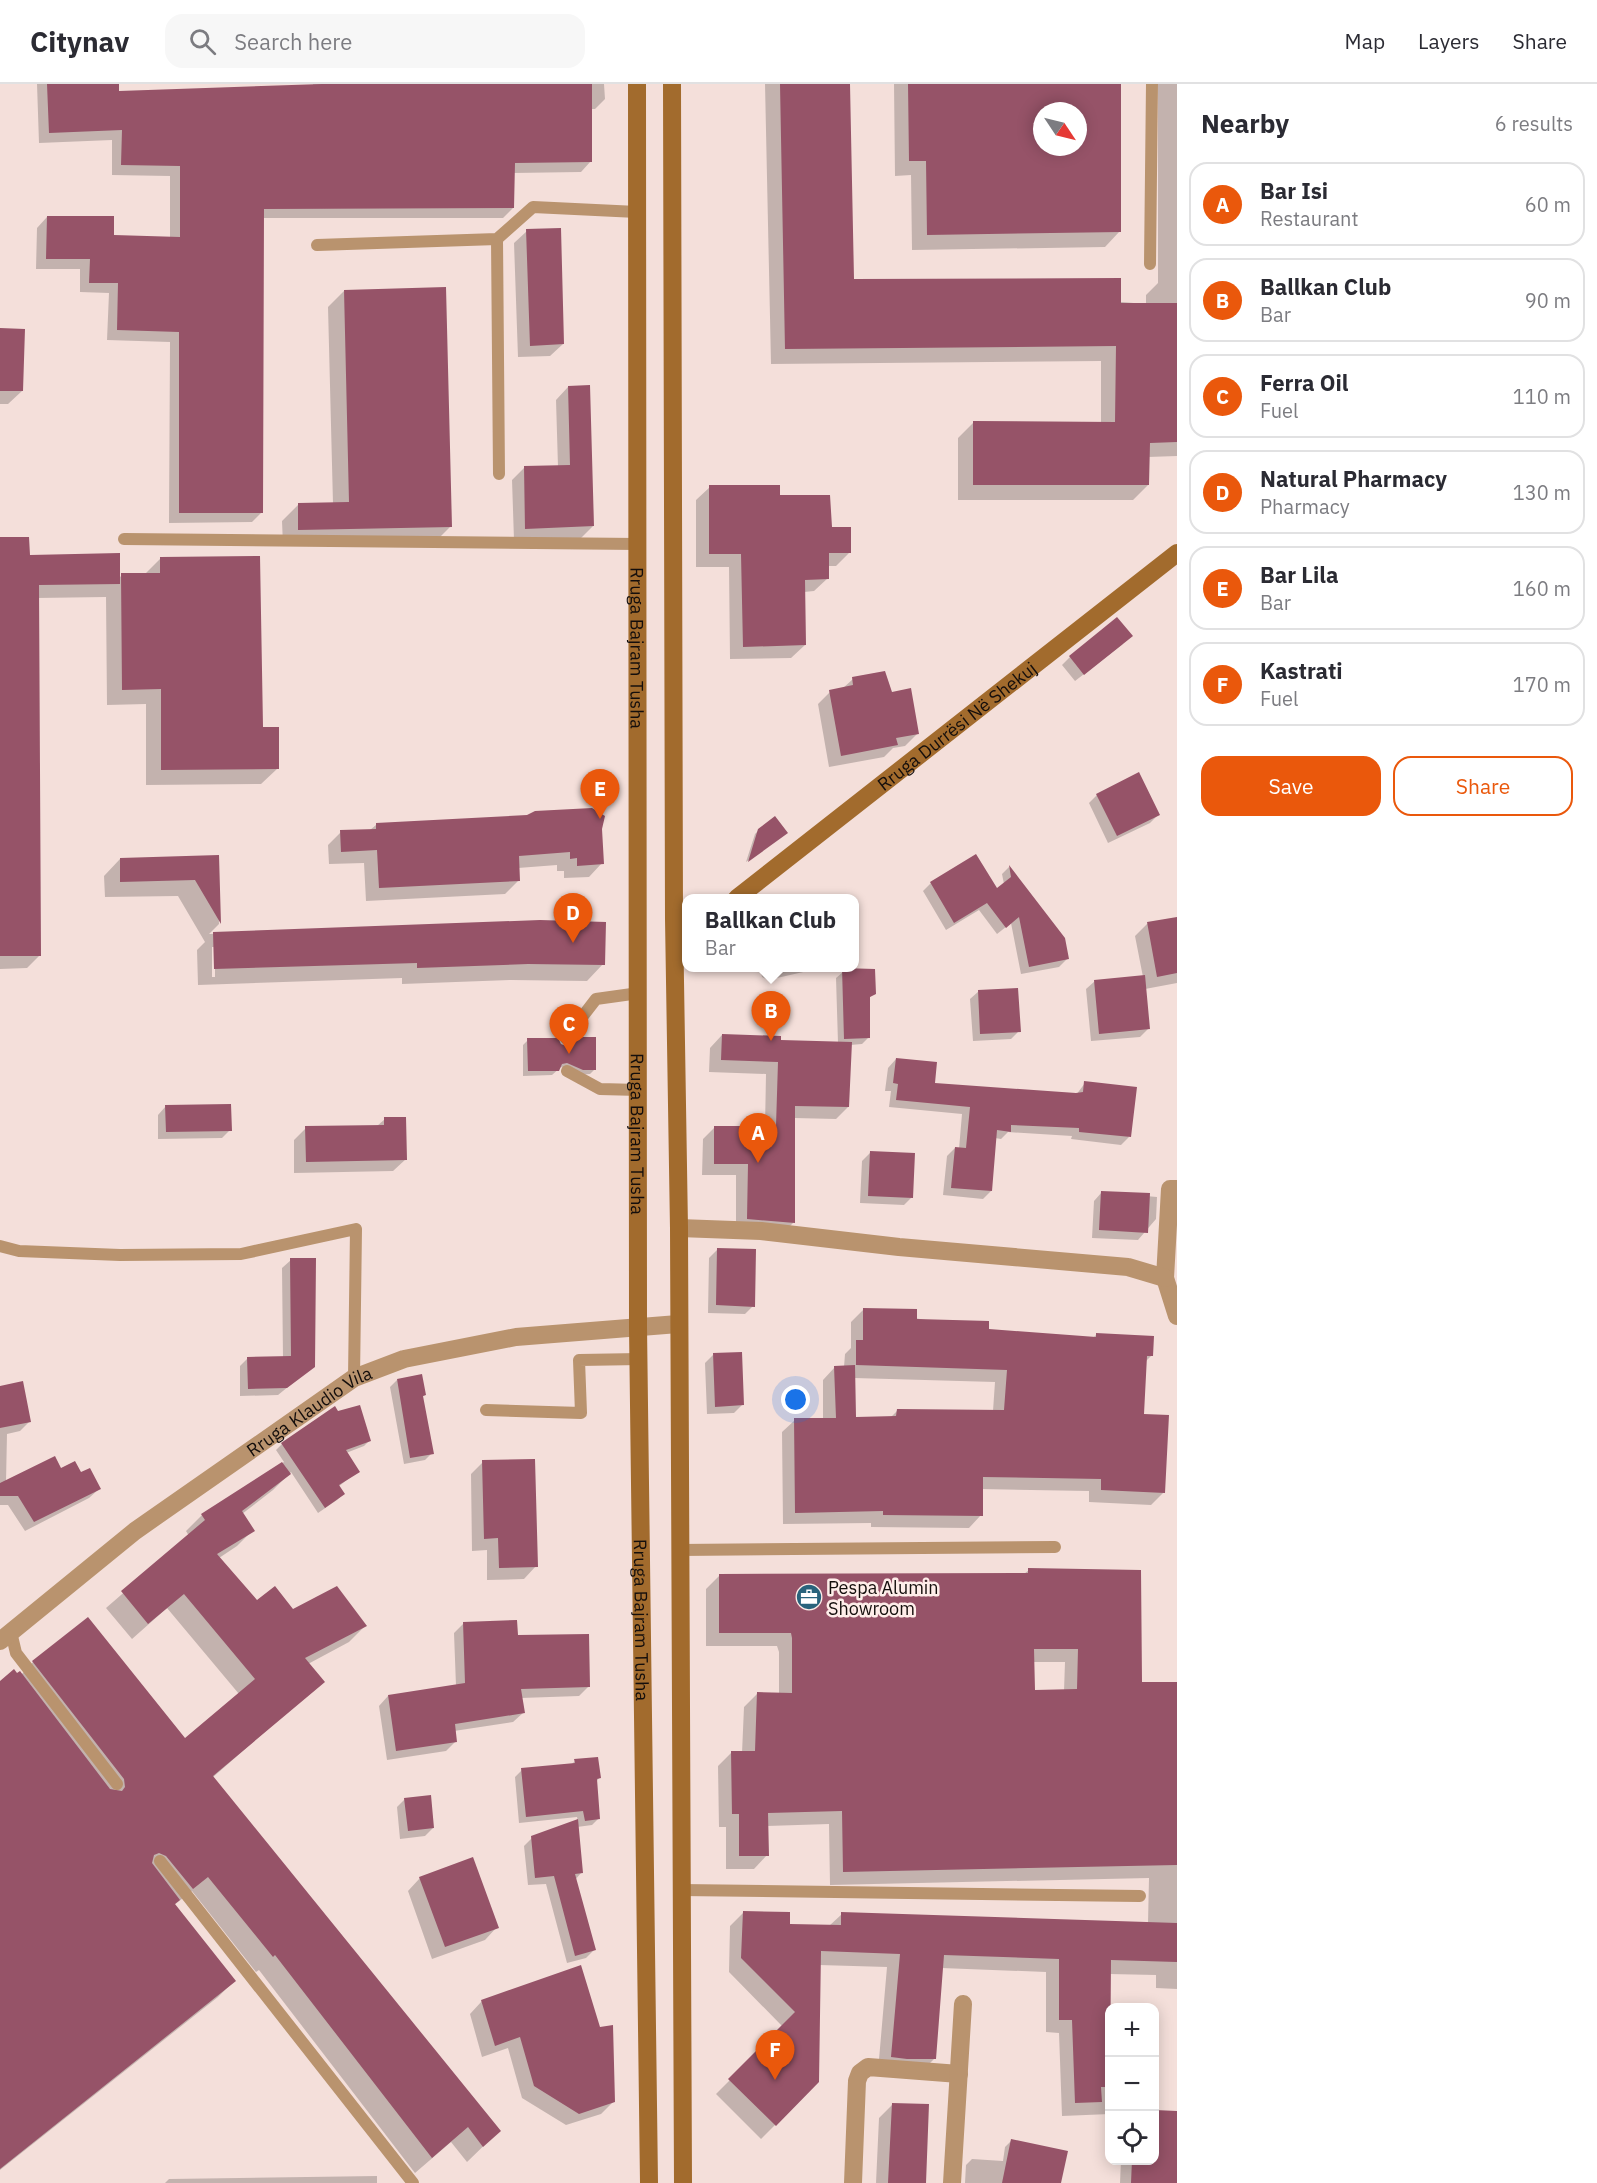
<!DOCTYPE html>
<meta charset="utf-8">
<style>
body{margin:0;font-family:"IBM Plex Sans",sans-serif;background:#f7f7f7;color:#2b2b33}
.controls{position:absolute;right:18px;bottom:18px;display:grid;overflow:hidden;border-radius:12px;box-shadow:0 3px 15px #0003}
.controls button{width:54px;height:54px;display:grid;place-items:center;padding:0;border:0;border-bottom:2px solid #e1e1e2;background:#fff;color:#2b2b33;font:30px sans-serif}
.compass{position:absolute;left:1033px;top:18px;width:54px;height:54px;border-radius:50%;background:#fff;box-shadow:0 3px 15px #0003;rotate:125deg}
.you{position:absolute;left:796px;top:1316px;width:21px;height:21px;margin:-15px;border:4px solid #fff;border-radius:50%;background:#1a73e8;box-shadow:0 0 0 9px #1a73e833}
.badge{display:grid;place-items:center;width:39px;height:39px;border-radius:50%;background:#ea580c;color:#fff;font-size:20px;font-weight:700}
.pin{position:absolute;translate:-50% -50px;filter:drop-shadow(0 2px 3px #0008)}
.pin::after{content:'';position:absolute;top:32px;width:21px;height:18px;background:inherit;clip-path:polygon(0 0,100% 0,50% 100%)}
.popup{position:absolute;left:682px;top:810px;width:177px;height:78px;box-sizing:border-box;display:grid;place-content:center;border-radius:12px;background:#fff;filter:drop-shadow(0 2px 4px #0005);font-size:20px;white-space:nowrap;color:#7c7c81}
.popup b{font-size:22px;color:#2b2b33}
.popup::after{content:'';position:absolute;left:50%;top:100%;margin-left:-12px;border:12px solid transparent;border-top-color:#fff}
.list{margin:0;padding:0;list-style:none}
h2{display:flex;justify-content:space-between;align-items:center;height:78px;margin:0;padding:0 24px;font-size:26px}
h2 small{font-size:20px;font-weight:400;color:#7c7c81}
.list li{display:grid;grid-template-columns:39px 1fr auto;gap:18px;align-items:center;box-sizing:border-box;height:84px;margin:0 12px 12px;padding:0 12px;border:2px solid #e1e1e2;border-radius:18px}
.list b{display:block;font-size:22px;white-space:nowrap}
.list p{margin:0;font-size:20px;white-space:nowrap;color:#7c7c81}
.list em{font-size:20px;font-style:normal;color:#7c7c81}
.actions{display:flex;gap:12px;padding:18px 24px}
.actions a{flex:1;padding:14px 0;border:2px solid #ea580c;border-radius:18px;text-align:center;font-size:21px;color:#ea580c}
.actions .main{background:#ea580c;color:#fff}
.icon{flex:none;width:33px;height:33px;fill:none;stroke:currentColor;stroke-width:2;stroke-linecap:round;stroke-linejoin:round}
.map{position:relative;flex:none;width:1177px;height:2099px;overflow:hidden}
header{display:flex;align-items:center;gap:36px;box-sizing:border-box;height:84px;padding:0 30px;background:#fff;border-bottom:2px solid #e1e1e2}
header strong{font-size:28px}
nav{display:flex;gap:33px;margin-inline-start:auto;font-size:21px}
.search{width:420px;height:54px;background:#f7f7f7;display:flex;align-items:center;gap:15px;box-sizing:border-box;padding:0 21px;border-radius:18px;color:#7c7c81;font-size:22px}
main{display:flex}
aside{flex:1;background:#fff}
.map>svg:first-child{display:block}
.shadow{fill:#0003;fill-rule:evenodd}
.building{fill:#965368;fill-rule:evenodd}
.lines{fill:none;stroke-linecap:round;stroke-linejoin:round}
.lane{stroke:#b9936e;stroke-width:12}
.street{stroke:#b9936e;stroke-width:18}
.secondary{stroke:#a26b2d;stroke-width:18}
.labels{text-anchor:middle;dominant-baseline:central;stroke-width:5;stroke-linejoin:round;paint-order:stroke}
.street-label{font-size:18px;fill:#140e0c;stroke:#feede9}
.poi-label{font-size:18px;fill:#140e0c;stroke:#feede9;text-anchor:start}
</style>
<header>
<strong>Citynav</strong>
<div class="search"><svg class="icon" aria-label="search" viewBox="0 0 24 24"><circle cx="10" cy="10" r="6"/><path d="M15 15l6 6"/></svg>Search here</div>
<nav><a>Map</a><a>Layers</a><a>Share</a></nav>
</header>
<main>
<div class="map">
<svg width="1177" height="2099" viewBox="0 0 1177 2099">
<rect width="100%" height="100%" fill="#f4dfda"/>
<path class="shadow" d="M37,0H117V9L313,3V0H604L605,15L595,25H591V77L581,88L513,89V124L503,134H263L262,428L252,438L169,439L170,258L107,256L109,209L80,208V185H36L37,144L47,133L113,152L170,154V92L112,91V56L39,59Z
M765,0H849L853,196L1146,220V211L1158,199V0H1177V372L1148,373V401L1133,416H958V354L973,339H1101V277L771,280Z
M894,0H1119L1120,147L1105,163L912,166L911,91L895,92ZM1042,27H1078V63H1042Z
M527,147L563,260L550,272L518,273L514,159Z
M344,207L450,443L434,459L283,462L282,437L298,421L333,420L328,223Z
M0,272L22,307L8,320H0Z
M568,303L593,442L581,454L514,456L512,396L524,384L558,383L556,316Z
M710,403L831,444L849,469L836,482H828V494L814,507L804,508L805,561L791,574L730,575L729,483H696V416Z
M0,455L28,472L119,494L122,491L145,490L161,474L261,644L277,685L261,700L146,701V620L107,621L106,513L37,514L40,871L27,884L0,885Z
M1123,560L1075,597L1062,581L1070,573Z
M853,595L891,610L918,649L905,662L893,664L884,673L829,683L818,620L830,608L842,605Z
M1097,711L1158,731L1150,739L1108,759L1089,719Z
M376,741L600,745L602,779L589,793L564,794V787H557V781L518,784V797L505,810L366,817L364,779L329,780L328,761L341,748L370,746Z
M759,746L782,752L746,778L755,750Z
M217,772L219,840L209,850L540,838L603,880L587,897L511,896L402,900V894L198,901L197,866L205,858L178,812L105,813L104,792L120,775ZM212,863H215V893H212Z
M976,772L996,806L1004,800L1002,790L1009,783L1063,855L1067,875L1059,883L1021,890L1011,839L997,850L979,826L946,846L923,807L931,799Z
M1177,834V899L1145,905L1148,945L1140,953L1091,957L1086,905L1095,897L1143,893L1135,852L1147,840Z
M760,884H821L768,896L762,893Z
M843,888L874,909L868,915V954L862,960L850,961L848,1023L836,1035L794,1034L793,1139L781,1151L736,1147V1091H702L703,1055L715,1043H765L766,990L709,988L710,964L722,951L779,957L838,959L836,894Z
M979,907L1019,947L1011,955L973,957L970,915Z
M528,956L559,961L595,985L590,990L577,991L561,983L552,991L523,992V961Z
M896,975L933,1000L1076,1011L1085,999L1129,1053L1121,1061L1071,1055L1072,1052L1008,1048L1001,1055L995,1054L991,1107L983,1115L943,1111L947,1072L955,1064L959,1065L962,1030L889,1023L891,1007H885L888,984Z
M166,1022L230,1046L222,1054L158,1055V1031Z
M385,1035L406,1075L393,1087L294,1089V1056L306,1044L377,1042Z
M870,1069L912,1113L904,1121L860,1119L862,1077Z
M1102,1108L1157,1113L1156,1135L1138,1156L1092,1154L1094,1117Z
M717,1166L753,1222L745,1230L708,1229L709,1174Z
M291,1176L314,1282L278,1311L240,1312V1282L248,1274H283L282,1184Z
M864,1225L987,1247L1093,1254L1096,1251L1152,1271L1145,1278L1143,1331L1164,1408L1151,1421L1089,1418V1407L981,1405V1431L969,1444L871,1443V1439L783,1440L782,1348L795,1336L823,1335V1296L835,1283H844L845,1270L851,1264V1238ZM854,1294L995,1298L993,1327H897L890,1334L855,1335Z
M713,1271L742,1321L734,1329L707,1330L705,1279Z
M397,1296L425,1311L422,1313L432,1369L425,1376L404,1380L390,1303Z
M0,1303L29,1338L20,1347L7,1350L6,1398L60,1386L80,1390L99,1405L89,1414L25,1447L8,1421H0Z
M370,1356L364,1362L346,1369L358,1387L338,1403L343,1410L337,1416L318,1429L291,1388L273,1406L242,1430L253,1446L237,1462L219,1474L257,1519L365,1542L349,1558L308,1580L323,1597L212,1694L499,2047L467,2078L451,2058L415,2089L259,1886L256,1888L192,1807L174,1821L234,1897L218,1913L0,2086V1599L21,1591L33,1578L185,1656L239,1610L167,1524L132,1555L106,1524L189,1452L186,1447L202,1431L284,1378L276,1366L282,1360Z
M483,1378L536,1482L524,1495L487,1496V1466L472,1467L471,1390Z
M1029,1486L1141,1599H1177V1583V1905L1156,1904V1891L1109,1890L1110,2030L1062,2032L1059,1949L1046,1948V1888L941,1884L935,1974L921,1988L878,1987L887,1883L819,1881L818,1998L761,2055L716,2010L783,1943L729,1888L730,1842L744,1828L788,1841L829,1842L842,1830L1148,1839L1149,1794L830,1801L829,1740L767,1742V1771L754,1785H726V1743H719L718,1682L731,1669H742L744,1623L757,1610H779V1568L777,1562H706V1505L720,1491L1024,1490ZM1033,1578H1065L1064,1607L1034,1608Z
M463,1540L517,1553L589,1602L579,1612L521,1614L523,1629L513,1638L454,1647L456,1657L446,1667L387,1676L379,1622L388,1612L456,1602L454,1549Z
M575,1677L599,1694L596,1698L599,1734L592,1741L577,1743L581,1789L575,1796L594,1866L586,1874L567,1879L546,1800L528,1801L524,1762L532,1754L578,1737L577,1733L519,1739L515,1693L522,1686L571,1681Z
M405,1715L433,1744L425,1752L400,1755L397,1723Z
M420,1794L497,1843L485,1856L432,1875L408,1807Z
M482,1917L613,2018L601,2030L566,2041L522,2014L508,1964L482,1973L470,1930Z
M892,2021L925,2099H876L879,2034Z
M1154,2027L1177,2029V2099H1120L1121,2076H1154Z
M1011,2057L1060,2099H965L966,2081L972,2075L1003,2077L1005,2063Z
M377,2092V2099H165L169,2095Z"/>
<path class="building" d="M47,0H119V7L322,0H592V78L515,79L514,124L264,125L263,429H179V248L117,246L118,199H89L90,175H46L47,132H114V151L180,153V82L121,81L122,46L49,49Z
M780,0H850L854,195L1121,194V219H1177V358L1150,359L1149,401H973V337L1115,338L1116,262L785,265Z
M908,0H1121V148L927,151L926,77H909ZM1042,27H1078V63H1042Z
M561,144L564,260L530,262L526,145Z
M446,203L452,443L298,446V419L349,418L344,206Z
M0,244L25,245L23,307H0Z
M590,301L594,442L525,445L524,382L570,381L568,302Z
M709,401H780V411H830L832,443H851V469H829V495L805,496L806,561L743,563L741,470H709Z
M0,453H29L30,471L120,469V500L39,501L41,872H0Z
M260,472L263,643H279V685L161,686V605L122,606L121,489H160V473Z
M1117,533L1133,552L1084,591L1069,572Z
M885,587L892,608L911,604L919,650L896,654L898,661L841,672L829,606L853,601L852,593Z
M1139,688L1160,731L1117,752L1096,710Z
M592,724L605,732L602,745L604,780L577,782V774L570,775V768L519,772L520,797L379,804L377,766L341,768L340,746L376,745V739L527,731L535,727Z
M775,732L788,749L748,778L758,745Z
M976,770L997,804L1011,793L1009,781L1065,854L1069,875L1029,883L1019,833L1006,844L987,819L954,839L930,798Z
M219,771L221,840L195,796L120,798V774Z
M1177,833V889L1157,893L1147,838Z
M540,836L606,838L605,881L528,880L417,884V879L214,885L213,848Z
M842,884L875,885L876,910L870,913V954L844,955Z
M1145,891L1150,945L1099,950L1094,896Z
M1018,904L1021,948L980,950L978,906Z
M722,950L781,952V956L852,958L849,1023L795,1022V1139L747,1135L748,1080H714V1042H776L778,978L721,976Z
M577,953H596V986H583L567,979L562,980L559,987H528L527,954H558L561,960L566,962Z
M896,974L937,978L935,999L1076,1009L1083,1008L1084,997L1137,1003L1131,1053L1079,1048V1044L1011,1041V1048L997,1046L992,1107L951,1104L955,1063L966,1064L970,1023L896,1016L898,1000L893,999Z
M231,1020L232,1047L166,1048L165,1021Z
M384,1033H406L407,1076L306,1078L305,1042L384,1041Z
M870,1067L915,1069L913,1114L868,1112Z
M1101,1107L1150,1109L1148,1149L1099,1146Z
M717,1164L756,1165L755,1223L716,1221Z
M290,1174H316L315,1283L287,1304L248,1305L247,1273L291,1272Z
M863,1224L917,1225V1235L989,1237V1245L1096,1253V1249L1154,1252L1153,1272H1147L1144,1330L1169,1331L1165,1409L1101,1406V1395L983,1393V1432L883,1431V1427L795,1429L794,1334H836L834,1282L855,1281L856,1333L896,1332L897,1325L1004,1326L1007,1286L856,1281V1256H863Z
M742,1268L744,1321L715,1323L713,1269Z
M422,1290L426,1311L423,1312L434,1370L410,1374L397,1295Z
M23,1297L31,1338L0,1344V1302Z
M360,1321L371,1357L346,1366L360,1388L339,1401L345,1410L325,1424L281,1359L335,1322L338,1327Z
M55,1372L61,1384L75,1377L81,1388L90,1384L101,1405L34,1438L18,1412H0V1399Z
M535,1375L538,1483L499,1484L498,1454L484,1455L482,1376Z
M282,1378L291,1390L242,1427L255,1447L217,1470L257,1516L275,1502L293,1525L337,1502L367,1542L305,1574L325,1598L213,1692L501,2047L483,2063L468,2043L432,2074L275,1871L273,1873L208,1793L193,1805L166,1772L159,1769L154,1771L152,1779L180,1816L175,1820L236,1897L0,2085V1597L14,1585L17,1589L20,1587L110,1705L122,1707L125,1703L124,1695L32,1577L88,1533L185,1654L255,1595L184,1510L148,1540L121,1507L205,1436L201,1430Z
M1028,1484L1141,1486L1142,1598H1177V1781L843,1788L842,1727L768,1729L769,1772H739V1730H732L731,1667H755L757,1608L792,1609V1554L791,1549H719V1490L1028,1489ZM1034,1565H1078L1077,1605L1035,1606Z
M517,1536L518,1551L589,1550L590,1603L521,1605L525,1629L455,1640L457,1658L396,1667L388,1611L465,1599L463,1538Z
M598,1673L601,1694L597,1695L600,1735L585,1737L583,1727L526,1733L521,1684L575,1679L574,1675Z
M431,1711L434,1744L408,1747L404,1714Z
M578,1735L583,1789L575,1790L596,1866L575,1872L554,1792L535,1794L531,1752Z
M473,1773L499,1844L445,1863L419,1793Z
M743,1827L790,1828V1840L841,1841V1828L1177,1839V1878L1111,1876L1110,2003H1101L1102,2018L1075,2019L1072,1936H1059V1875L944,1871L936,1975H907L891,1973L900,1870L821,1867L819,1998L776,2042L728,1995L795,1928L741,1874Z
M581,1881L600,1943L613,1941L615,2018L579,2030L534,2002L520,1953L495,1962L481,1916Z
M892,2019L929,2020L926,2099H888Z
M1155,2026L1177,2027V2099H1131L1132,2076H1155Z
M1011,2055L1068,2067L1061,2099H1002Z"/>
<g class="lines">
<path class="lane" d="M497,155L499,390
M317,161L497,155L533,123L637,128
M1150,180L1152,0
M124,455L638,460
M566,954L596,915L639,909
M567,987L600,1005L639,1006
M0,1162L19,1167L120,1171L241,1170L356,1145L354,1294
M486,1326L581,1329L579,1276L640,1275
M679,1466L1055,1463
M11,1548L16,1569L117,1700
M160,1777L413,2099
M681,1806L1140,1812"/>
<g class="street">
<path d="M1177,1105H1170L1165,1194L1177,1232"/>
<path d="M679,1144L761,1147L899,1163L1128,1183L1165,1194"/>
<path id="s1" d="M0,1557L135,1447L354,1294L404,1275L516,1253L678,1240"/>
<path d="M853,2099L857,1997L860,1989L868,1983L959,1990"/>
<path d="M952,2099L963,1920"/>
</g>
<g class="secondary">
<path id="s2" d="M637,0L638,1243L649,2099"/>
<path d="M672,0L674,835L679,1144L683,2099"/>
<path id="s3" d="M737,814L1177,469"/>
</g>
</g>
<defs>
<g id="office-disc" transform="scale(1.35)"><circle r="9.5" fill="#29637c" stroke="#feede9"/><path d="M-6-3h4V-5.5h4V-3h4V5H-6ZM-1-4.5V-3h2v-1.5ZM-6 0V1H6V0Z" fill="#fff"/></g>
</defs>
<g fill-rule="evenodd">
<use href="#office-disc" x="809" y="1513"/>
</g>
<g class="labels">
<g class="street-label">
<text stroke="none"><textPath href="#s2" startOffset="564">Rruga Bajram Tusha</textPath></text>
<text stroke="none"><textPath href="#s3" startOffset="279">Rruga Durrësi Në Shekuj</textPath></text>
<text stroke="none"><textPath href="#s2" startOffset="1050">Rruga Bajram Tusha</textPath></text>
<text stroke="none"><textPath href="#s1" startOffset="386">Rruga Klaudio Vila</textPath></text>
<text stroke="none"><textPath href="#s2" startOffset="1536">Rruga Bajram Tusha</textPath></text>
</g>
<g class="poi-label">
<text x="828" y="1503">Pespa Alumin<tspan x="828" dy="21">Showroom</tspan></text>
</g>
</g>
</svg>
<div class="controls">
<button>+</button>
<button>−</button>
<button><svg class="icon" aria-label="locate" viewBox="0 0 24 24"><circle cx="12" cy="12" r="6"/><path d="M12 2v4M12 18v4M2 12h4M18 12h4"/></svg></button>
</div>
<svg class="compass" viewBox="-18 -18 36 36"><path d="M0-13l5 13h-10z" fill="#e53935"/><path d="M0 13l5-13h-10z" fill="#7c7c81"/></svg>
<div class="you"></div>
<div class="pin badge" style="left:758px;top:1079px">A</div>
<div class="pin badge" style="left:771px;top:957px">B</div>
<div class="popup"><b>Ballkan Club</b>Bar</div>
<div class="pin badge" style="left:569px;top:970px">C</div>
<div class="pin badge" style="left:573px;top:859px">D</div>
<div class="pin badge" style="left:600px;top:735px">E</div>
<div class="pin badge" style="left:775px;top:1996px">F</div>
</div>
<aside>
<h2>Nearby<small>6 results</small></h2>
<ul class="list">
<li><span class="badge">A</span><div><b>Bar Isi</b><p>Restaurant</p></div><em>60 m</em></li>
<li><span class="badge">B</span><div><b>Ballkan Club</b><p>Bar</p></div><em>90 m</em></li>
<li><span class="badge">C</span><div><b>Ferra Oil</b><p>Fuel</p></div><em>110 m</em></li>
<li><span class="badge">D</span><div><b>Natural Pharmacy</b><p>Pharmacy</p></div><em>130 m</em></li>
<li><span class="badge">E</span><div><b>Bar Lila</b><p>Bar</p></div><em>160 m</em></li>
<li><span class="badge">F</span><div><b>Kastrati</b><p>Fuel</p></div><em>170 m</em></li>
</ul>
<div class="actions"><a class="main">Save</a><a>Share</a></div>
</aside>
</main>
